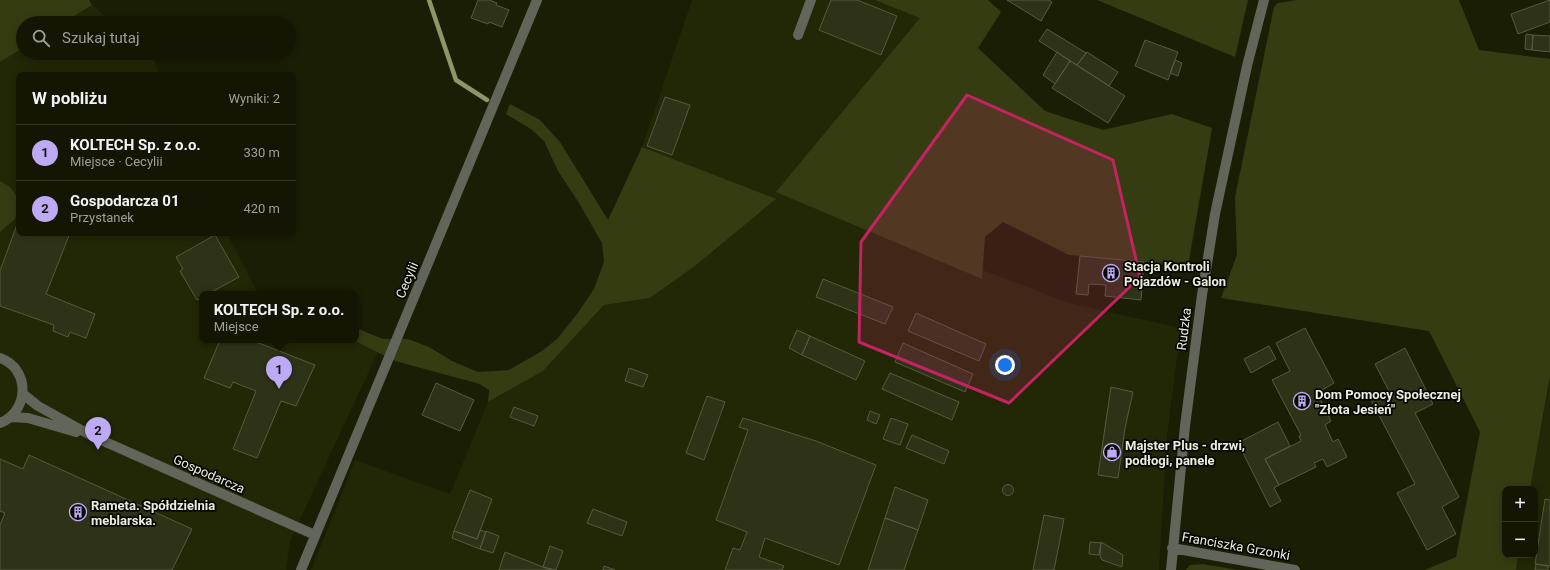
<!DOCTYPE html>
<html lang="pl">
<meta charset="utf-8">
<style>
body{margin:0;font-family:Roboto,sans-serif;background:#212312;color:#f1f3f6}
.controls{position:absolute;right:12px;bottom:12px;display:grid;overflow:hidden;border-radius:8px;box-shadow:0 2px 10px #0003}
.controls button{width:36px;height:36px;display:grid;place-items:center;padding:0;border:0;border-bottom:1px solid #333525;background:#141603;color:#f1f3f6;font:20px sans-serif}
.you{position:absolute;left:1005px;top:365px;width:14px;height:14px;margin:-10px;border:3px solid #fff;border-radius:50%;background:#1a73e8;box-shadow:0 0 0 6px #1a73e833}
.badge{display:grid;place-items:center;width:26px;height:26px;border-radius:50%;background:#bea9f4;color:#111;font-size:13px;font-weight:700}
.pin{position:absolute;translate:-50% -33px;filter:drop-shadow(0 1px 2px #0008)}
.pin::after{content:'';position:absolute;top:21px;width:14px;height:12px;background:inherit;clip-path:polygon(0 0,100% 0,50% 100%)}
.popup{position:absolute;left:199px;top:291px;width:160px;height:52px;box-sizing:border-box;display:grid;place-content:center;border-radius:8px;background:#141603;filter:drop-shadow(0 1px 3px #0005);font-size:13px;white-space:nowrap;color:#9d9f9a}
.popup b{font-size:15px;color:#f1f3f6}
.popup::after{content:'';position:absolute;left:50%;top:100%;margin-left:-8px;border:8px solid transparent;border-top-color:#141603}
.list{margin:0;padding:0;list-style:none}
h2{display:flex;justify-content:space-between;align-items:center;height:52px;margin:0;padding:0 16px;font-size:17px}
h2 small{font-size:13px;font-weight:400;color:#9d9f9a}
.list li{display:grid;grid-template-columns:26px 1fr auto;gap:12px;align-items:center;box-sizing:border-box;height:56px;padding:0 16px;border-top:1px solid #333525}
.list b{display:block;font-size:15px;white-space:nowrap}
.list p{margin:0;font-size:13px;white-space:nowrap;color:#9d9f9a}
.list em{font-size:13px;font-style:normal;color:#9d9f9a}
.icon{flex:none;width:22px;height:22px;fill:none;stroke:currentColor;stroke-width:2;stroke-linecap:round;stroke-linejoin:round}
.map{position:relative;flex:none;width:1550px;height:570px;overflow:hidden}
.search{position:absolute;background:#141603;box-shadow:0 2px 10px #0003;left:16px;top:16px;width:280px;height:44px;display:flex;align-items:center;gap:10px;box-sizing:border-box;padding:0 14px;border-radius:22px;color:#9d9f9a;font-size:15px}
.panel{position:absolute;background:#141603;box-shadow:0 2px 10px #0003;left:16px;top:72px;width:280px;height:164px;border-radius:8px}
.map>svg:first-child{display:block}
.built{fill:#222706}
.green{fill:#363c12}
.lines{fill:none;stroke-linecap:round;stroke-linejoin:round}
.stream{stroke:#8e9568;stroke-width:4.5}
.building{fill:#2e3318;stroke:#565b3f}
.minor{stroke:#626559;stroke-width:10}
.marked{fill:#c42362;fill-opacity:0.2;stroke:#c42362;stroke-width:3;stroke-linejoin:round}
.labels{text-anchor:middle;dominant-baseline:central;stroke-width:3.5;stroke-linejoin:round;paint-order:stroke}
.poi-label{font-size:13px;font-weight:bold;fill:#ebeede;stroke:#060701;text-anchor:start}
.street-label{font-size:13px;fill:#ebeede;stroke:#060701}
</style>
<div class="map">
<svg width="1550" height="570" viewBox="0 0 1550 570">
<rect width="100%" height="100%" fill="#1a1e04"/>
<path class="built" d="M692,0H891L930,15L781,193L1069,303L1181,328L1167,436L1159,570H311L355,460L450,494L488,402L543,371L604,305L650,298L695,266L775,200L642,147Z
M92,5L113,23H63Z
M23,48V53H149L151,55L160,75H19V233H227L258,294H202V340H353L378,352L290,541L286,570H0V62Z
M1550,379V570H1516L1518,555H1535V489H1530Z"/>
<path class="green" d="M0,0H89L92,5L63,23H23V48L0,62Z
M875,0H988L1001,12L978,48L1045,111L1103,130L1172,114L1212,128L1188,266L1069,255L1003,222L985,237L982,279L776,192L920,18Z
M1097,0H1248L1235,57Z
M1297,0H1459L1479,50L1550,59V376L1530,489H1505V555H1518L1516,570H1425L1456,557L1480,432L1429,331L1221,298L1237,255L1235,197L1274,7L1278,3Z
M510,104L540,120L560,142L608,220L642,147L776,199L695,266L650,298L604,305L543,371L488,402L489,390L480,384L395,361L353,340H356V328L383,339H408L429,347L452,361L478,372L509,370L542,351L558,338L577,314L594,289L604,262L602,243L579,203L558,171L544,141L531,129L506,114Z
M0,181L10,187L19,200L15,219L0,232Z
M1203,564L1238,570H1186L1190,565Z"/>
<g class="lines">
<path class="stream" d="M429,0L456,80L487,100"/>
</g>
<path class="building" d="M478,0H489L497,3L496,5L509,10L502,27L489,22L488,24L471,18Z
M831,0H857L897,16L881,55L819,30Z
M1007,0H1049L1052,2L1041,21Z
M1550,0V22L1518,34L1511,14Z
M1047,29L1086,53L1077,65L1039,41Z
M1526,34L1533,35L1532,50L1525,49Z
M1533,35L1550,36V52L1532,50Z
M1145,40L1178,52L1168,80L1135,66Z
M1057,52L1070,61L1055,84L1043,75Z
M1087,52L1118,72L1109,86L1077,65Z
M1175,60L1182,63L1178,76L1170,73Z
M1070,61L1125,96L1108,123L1052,88Z
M665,97L690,105L672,155L647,146Z
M19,219V233H70L46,294L95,314L86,338L70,332L68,337L53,331L54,325L0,306V271Z
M215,235L239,277L208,294H202V298L197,300L180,271L183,269L176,257Z
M1080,256L1144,262L1141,300L1105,296L1106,285L1089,284L1088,295L1076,294Z
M823,279L893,307L885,324L816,297Z
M916,313L986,344L979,361L908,331Z
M1305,328L1334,383L1317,393L1331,421L1325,425L1333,442L1338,439L1347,457L1327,467L1323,459L1314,463L1316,467L1279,485L1265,459L1301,441L1299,436L1301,435L1272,380L1290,371L1276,343Z
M797,330L810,336L802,355L789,348Z
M810,336L865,361L856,380L802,355Z
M220,340H251L315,365L296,406L281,401L257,458L233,449L256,391L233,382L230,388L204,378Z
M903,343L973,374L965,392L895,362Z
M1269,346L1276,359L1251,373L1244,359Z
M1405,348L1433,404L1415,413L1459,497L1442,507L1456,534L1427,550L1397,493L1415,484L1371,400L1389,391L1375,364Z
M629,368L648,375L643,387L625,381Z
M890,373L959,402L952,420L882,389Z
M436,383L474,400L460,431L422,415Z
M1111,387L1133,392L1125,428L1118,478L1098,475Z
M707,396L725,402L704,460L686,453Z
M514,407L538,416L534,426L510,417Z
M870,411L880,415L876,424L867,420Z
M743,418L816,441L876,465L839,565L765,538L759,557L784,566L782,570H725L733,548L740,550L747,532L716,520L748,430L739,427Z
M891,418L908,424L900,445L883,439Z
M1278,422L1290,446L1265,459L1279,485L1274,488L1281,501L1270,507L1238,443Z
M912,435L949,451L944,464L906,448Z
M29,455L192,529L172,570H0V525L5,513L0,511V459L23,469Z
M1002.5 490a5.5 5.5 0 1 1 11 0a5.5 5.5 0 1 1-11 0Z
M895,487L928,500L918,530L885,518Z
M470,490L492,499L477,539L454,531Z
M1545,499L1550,500V566L1535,564Z
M593,509L627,522L622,536L587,523Z
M1044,515L1064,519L1054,570H1033Z
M885,518L918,530L904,570H868Z
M480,530L486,532L480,549L452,538L454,531L477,539Z
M486,531L499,536L493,553L480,549Z
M1090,542L1101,543L1099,555L1089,554Z
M1101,542L1123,555L1122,567L1102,560L1100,556Z
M550,546L563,551L556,570L543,567Z
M505,552L543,567L552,570H499Z
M1536,564L1548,566V570H1535Z
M604,566L615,570H603Z"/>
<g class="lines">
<path class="minor" d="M798,35L811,0
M0,358C31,369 29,412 0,423
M23,394L38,406L92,436L315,535
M11,417L28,418L76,432
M1172,548L1295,570
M301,570L537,0
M1171,570L1185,426L1202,295L1215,214L1247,66L1264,0"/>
</g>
<path class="marked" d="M967,95L1113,160L1140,277L1009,403L859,342L861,242Z"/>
<defs>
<g id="building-ring" transform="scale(0.9)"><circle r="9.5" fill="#060701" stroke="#bea9f4" stroke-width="1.5"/><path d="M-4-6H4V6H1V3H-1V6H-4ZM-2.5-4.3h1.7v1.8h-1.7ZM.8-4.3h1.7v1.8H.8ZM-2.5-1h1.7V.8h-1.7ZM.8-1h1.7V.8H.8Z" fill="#bea9f4"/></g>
<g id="shop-ring" transform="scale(0.9)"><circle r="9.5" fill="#060701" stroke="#bea9f4" stroke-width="1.5"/><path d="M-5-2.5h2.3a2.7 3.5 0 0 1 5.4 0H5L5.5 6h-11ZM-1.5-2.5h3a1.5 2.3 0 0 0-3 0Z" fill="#bea9f4"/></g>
</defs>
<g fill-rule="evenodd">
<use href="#building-ring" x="1111" y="273"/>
<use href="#building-ring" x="1302" y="401"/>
<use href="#shop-ring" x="1112" y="452"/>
<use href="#building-ring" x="78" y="512"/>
</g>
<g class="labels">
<g class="poi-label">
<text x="1124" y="266">Stacja Kontroli<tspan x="1124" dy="15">Pojazdów - Galon</tspan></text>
<text x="1315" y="394">Dom Pomocy Społecznej<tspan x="1315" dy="15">"Złota Jesień"</tspan></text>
<text x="1125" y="445">Majster Plus - drzwi,<tspan x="1125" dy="15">podłogi, panele</tspan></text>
<text x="91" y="505">Rameta. Spółdzielnia<tspan x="91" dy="15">meblarska.</tspan></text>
</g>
<g class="street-label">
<text transform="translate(407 280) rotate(-67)">Cecylii</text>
<text transform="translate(1184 329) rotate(-83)">Rudzka</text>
<text transform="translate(209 474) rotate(24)">Gospodarcza</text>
<text transform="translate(1236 546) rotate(10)">Franciszka Grzonki</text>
</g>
</g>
</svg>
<div class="controls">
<button>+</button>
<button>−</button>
</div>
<div class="you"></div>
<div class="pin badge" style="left:279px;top:389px">1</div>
<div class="popup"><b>KOLTECH Sp. z o.o.</b>Miejsce</div>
<div class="pin badge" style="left:98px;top:450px">2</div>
<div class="search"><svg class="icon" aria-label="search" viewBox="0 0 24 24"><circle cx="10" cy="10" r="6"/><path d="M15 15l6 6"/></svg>Szukaj tutaj</div>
<section class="panel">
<h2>W pobliżu<small>Wyniki: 2</small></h2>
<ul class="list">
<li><span class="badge">1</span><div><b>KOLTECH Sp. z o.o.</b><p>Miejsce · Cecylii</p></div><em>330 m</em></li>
<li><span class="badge">2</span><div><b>Gospodarcza 01</b><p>Przystanek</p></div><em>420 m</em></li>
</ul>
</section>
</div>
